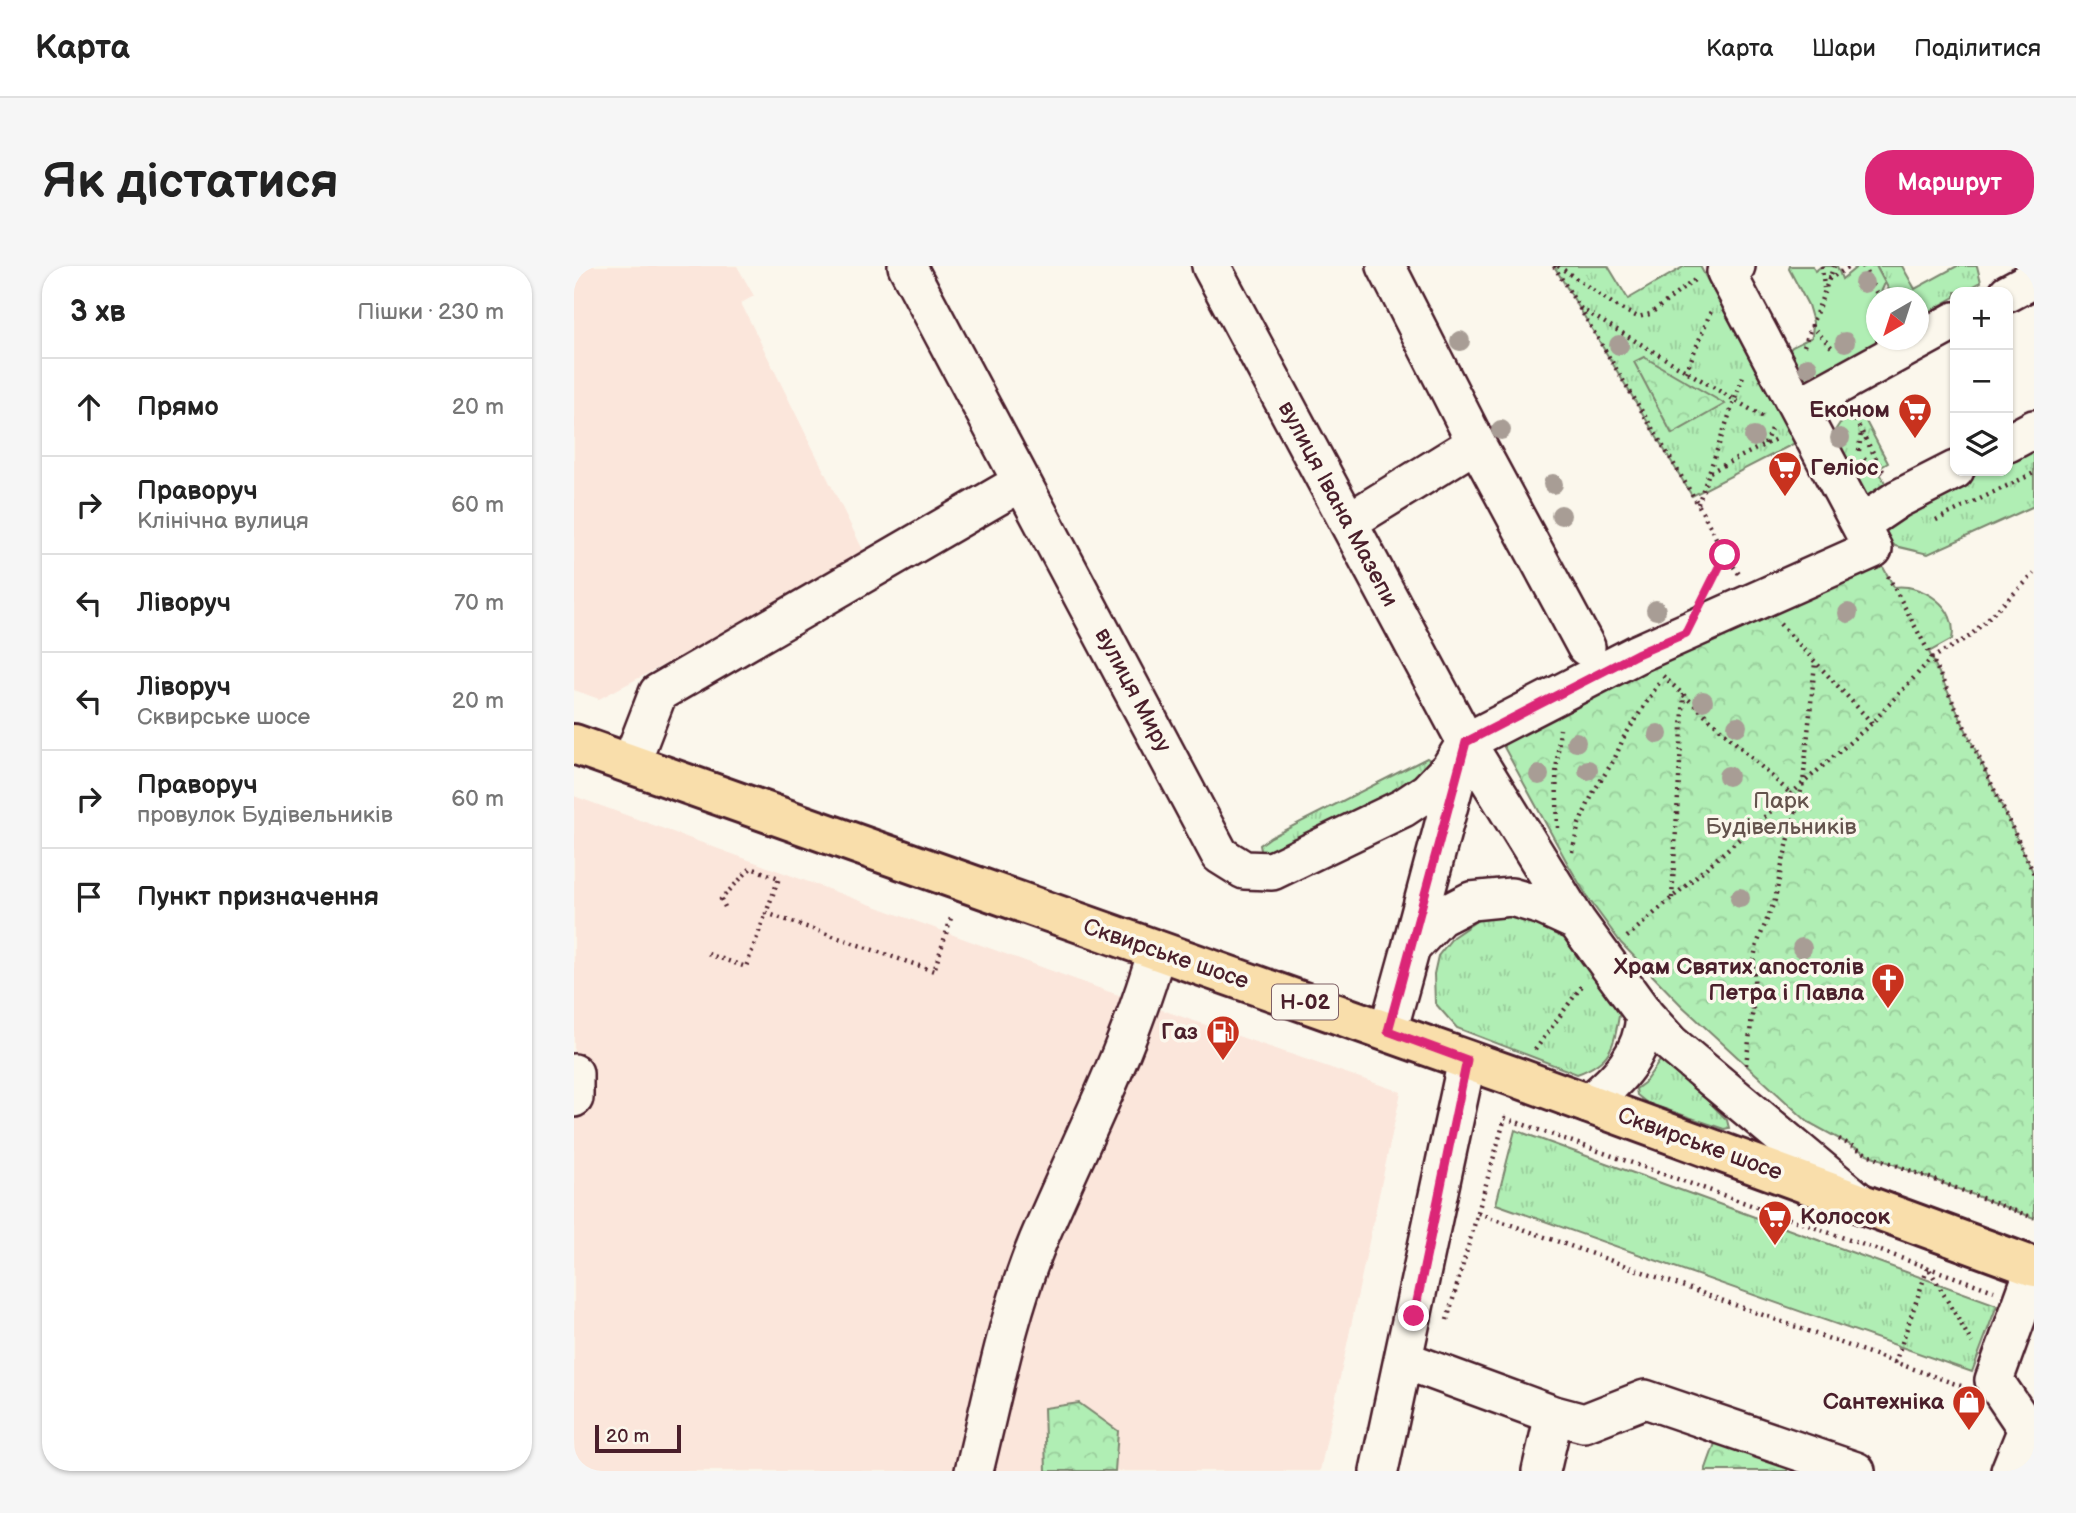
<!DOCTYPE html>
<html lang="uk">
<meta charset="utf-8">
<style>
body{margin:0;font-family:"Balsamiq Sans",sans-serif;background:#f6f6f6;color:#222}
.controls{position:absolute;right:21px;top:21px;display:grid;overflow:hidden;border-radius:14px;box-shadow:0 2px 5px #0004}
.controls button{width:63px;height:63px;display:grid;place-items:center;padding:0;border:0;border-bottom:2px solid #e0e0e0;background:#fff;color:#222;font:35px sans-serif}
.compass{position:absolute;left:1292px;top:21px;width:63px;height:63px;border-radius:50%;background:#fff;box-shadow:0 2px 5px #0004;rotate:219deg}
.scale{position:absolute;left:21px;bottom:18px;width:86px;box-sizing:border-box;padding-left:7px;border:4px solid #4a1f2b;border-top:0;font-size:19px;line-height:24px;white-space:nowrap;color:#4a1f2b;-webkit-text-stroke:5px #fbf7ec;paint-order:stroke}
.stop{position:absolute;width:21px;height:21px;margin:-16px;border:5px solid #db2777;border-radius:50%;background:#fff}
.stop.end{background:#db2777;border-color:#fff;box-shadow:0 2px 7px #0008}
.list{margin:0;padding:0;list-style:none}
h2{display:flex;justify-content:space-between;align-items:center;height:91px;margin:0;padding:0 28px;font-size:30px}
h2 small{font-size:23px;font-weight:400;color:#767676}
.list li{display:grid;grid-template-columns:46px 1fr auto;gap:21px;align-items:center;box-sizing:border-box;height:98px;padding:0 28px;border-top:2px solid #e0e0e0}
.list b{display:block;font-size:26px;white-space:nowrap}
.list p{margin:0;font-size:23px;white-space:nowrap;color:#767676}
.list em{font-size:23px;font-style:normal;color:#767676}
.icon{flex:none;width:38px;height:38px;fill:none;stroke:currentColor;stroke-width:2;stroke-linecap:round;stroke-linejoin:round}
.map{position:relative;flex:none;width:1460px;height:1205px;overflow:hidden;border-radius:28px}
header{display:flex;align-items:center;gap:42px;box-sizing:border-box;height:98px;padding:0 35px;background:#fff;border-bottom:2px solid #e0e0e0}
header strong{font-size:33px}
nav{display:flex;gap:38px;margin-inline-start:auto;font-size:24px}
.intro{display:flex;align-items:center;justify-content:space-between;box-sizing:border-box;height:168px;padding:0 42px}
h1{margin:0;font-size:49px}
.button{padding:18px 32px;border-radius:28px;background:#db2777;color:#fff;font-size:24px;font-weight:700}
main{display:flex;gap:42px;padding:0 42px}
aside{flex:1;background:#fff;border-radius:28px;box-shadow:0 2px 5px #0004}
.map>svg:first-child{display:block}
.built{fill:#fbe6db}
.grass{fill:url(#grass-tufts);stroke:#7d8670;stroke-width:2}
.forest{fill:url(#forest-crowns);stroke:#7d8670;stroke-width:2}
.garden{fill:#b0eeb4;stroke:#7d8670;stroke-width:2}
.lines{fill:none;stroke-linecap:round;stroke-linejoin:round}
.minor-casing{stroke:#4a1f2b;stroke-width:42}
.major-casing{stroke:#4a1f2b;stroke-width:44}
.path{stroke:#4a1f2b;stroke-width:4.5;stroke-dasharray:2 5;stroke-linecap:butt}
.minor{stroke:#fbf7ec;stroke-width:37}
.major{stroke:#f9deab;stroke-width:38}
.tree{fill:#a89d95}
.route{stroke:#db2777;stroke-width:9}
.labels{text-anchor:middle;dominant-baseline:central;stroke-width:7;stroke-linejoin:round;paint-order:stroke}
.shield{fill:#fbf7ec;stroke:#7f6065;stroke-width:2}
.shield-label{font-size:21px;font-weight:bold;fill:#4a1f2b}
.poi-label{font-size:23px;font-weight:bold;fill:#4a1f2b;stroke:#fbf7ec;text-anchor:end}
.street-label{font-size:23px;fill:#4a1f2b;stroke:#fbf7ec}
.park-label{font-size:23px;fill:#64534d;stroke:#fbf7ec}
</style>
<header>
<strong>Карта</strong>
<nav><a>Карта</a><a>Шари</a><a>Поділитися</a></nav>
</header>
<div class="intro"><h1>Як дістатися</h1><a class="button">Маршрут</a></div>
<main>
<aside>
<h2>3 хв<small>Пішки · 230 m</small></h2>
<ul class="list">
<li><svg class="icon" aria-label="ahead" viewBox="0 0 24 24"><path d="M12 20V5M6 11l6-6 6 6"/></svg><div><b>Прямо</b></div><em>20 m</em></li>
<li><svg class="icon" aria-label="right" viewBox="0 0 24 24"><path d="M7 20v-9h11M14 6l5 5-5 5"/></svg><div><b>Праворуч</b><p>Клінічна вулиця</p></div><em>60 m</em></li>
<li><svg class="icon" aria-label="left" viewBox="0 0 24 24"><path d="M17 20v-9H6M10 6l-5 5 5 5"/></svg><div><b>Ліворуч</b></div><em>70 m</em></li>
<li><svg class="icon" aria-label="left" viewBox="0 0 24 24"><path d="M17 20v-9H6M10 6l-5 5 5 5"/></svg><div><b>Ліворуч</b><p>Сквирське шосе</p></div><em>20 m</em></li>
<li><svg class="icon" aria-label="right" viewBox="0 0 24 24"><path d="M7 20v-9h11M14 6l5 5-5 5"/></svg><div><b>Праворуч</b><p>провулок Будівельників</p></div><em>60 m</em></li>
<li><svg class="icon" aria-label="arrive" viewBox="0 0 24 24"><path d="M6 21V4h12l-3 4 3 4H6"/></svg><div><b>Пункт призначення</b></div></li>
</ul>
</aside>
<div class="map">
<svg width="1460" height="1205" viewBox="0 0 1460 1205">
<defs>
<pattern id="grass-tufts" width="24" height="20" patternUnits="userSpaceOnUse" patternTransform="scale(1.75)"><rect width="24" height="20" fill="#b0eeb4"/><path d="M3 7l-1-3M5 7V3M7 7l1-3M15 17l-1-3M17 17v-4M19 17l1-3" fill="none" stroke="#99cc9b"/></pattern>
<pattern id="forest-crowns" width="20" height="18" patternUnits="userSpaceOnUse" patternTransform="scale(1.75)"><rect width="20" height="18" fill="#b0eeb4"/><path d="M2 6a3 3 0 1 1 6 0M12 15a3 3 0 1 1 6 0" fill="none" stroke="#99cc9b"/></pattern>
</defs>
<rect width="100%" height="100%" fill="#fbf7ec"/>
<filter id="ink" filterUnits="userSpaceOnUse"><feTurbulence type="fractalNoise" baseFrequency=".0143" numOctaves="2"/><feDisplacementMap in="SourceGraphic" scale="14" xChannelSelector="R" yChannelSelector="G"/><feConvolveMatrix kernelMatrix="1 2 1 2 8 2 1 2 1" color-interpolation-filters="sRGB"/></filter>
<g filter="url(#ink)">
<path class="built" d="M0,0H163L180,30L167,37L291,288L150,367L25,433L0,424Z
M0,530L530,724L827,826L746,1205H0Z"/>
<path class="grass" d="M980,0H1034L1054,33L1111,0H1126L1221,177L1118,230Z
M1302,0H1328L1341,23L1383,0H1403L1407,16L1389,26H1381V31L1345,51L1344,32L1319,31Z
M1287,146L1314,197L1304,203L1318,231L1295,241L1256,172L1266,157Z
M1460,177V240L1354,288L1321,280L1316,275L1306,255L1405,205H1434V190Z
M853,492L863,498L862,508L700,593L688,589L686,579L697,571Z
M939,648L967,655L995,671L1046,744C1040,779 1039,795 1003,808L883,762L861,737L860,708L864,690L879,671L907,652Z
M1088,792L1103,803L1153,854L1155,862L1150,863L1073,837L1063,829L1062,823L1070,817Z
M941,864L1423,1039L1398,1106L922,938Z"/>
<path class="forest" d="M1070,91L1151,138L1098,168L1060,96Z
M1299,283L1320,321C1348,317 1385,341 1378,373L1355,386L1460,608V952L1293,888L1234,856L1108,740L1047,677L1014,632L995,600L919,461Z
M505,1137L544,1165L541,1205H472L470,1142Z
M1144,1169L1216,1196L1213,1205H1131Z"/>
<path class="garden" d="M1216,0H1239L1241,5L1248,0H1263L1268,13L1284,0H1302L1311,17L1305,31L1302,32V74H1327L1236,122L1208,93L1218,81L1238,71L1239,56L1234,39L1215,3Z"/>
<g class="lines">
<g class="minor-casing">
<path id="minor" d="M333,0L646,589L670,604L698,605L829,542L853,526L876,502L892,476
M637,0L892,476L1003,656L1071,749L1096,777L1282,933
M812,0L902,177L1012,381
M1434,27L1460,13
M1224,141L1381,55
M1434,177L1460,163
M774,256L902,177
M1287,258L1324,233L1381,204
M892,476L1063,388L1299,283L1152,6L1162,0
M57,497L84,427L448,216
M838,678L887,494
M814,765L837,682L866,651L897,635L937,631L968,640L1003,656
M0,807V832
M1014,838C1044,814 1069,789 1071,749
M830,1094L980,1149L1010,1157L1071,1133L1282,1205
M400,1205C419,1128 434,1048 464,975C505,878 555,785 583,684
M805,1205L893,794
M967,1205L980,1149
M1436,1205L1453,1163L1420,1114L1460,1004"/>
</g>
<g class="major-casing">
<path id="major" d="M0,478L947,813L1460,1001"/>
</g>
<path class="path" d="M980,0L1124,238L1151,289L1165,308
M984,0L1045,42L1064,51L1076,48L1123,12
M1248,0L1250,22
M1289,0L1305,32
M1254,13L1278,0
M1006,42L1191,152
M1237,59L1260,84
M1230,80L1260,0
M1112,106L1137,45
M1278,148L1309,205
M1191,178L1198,160
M1285,185L1287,166
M1290,193L1309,206
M1136,206L1204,172
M1124,238L1170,107
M1362,254L1460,207
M1314,310L1358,392L1460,608
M1136,319L1151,289
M1206,358L1298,457
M1089,410L1217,528
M984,562L982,507L986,463
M998,586L1005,558L1020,525L1040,494L1050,471L1087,414
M1098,632L1110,428
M151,641L147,633L177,602L205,612L192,647L360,705L377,652
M1053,671L1298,457L1358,392L1396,370L1460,308
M134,688L172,701L192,647
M961,784L1010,717
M1172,799L1181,726L1179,696L1183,678L1201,634L1207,603L1229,517L1241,397
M1265,873L1293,888L1460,952
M904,947L1390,1121
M873,1054L931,852L1420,1025
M1321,1097L1354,1001L1398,1077"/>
<use href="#minor" class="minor"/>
<use href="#major" class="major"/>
</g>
<g class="tree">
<circle cx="1290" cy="17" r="10"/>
<circle cx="886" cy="75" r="10"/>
<circle cx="1271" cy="76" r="10"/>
<circle cx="1045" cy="79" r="10"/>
<circle cx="1234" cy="101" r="10"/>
<circle cx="927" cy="164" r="10"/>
<circle cx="1180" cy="171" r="10"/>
<circle cx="1266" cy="172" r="10"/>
<circle cx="979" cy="218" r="10"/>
<circle cx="987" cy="249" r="10"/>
<circle cx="1082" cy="344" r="10"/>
<circle cx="1274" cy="347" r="10"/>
<circle cx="1129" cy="435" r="10"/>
<circle cx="1163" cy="460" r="10"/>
<circle cx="1084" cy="468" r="10"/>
<circle cx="1002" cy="476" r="10"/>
<circle cx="1014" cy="504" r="10"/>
<circle cx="965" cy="509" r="10"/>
<circle cx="1154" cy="510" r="10"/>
<circle cx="1166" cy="632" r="10"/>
<circle cx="1228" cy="682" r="10"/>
</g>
</g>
<g class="lines" filter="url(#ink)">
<path class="route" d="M840,1050L893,794L814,765L892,476L1063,388L1112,367L1151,289"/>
</g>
<defs>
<g id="supermarket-pin" transform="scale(1.75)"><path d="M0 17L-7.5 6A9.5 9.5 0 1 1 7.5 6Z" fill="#c8321e" stroke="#fbf7ec"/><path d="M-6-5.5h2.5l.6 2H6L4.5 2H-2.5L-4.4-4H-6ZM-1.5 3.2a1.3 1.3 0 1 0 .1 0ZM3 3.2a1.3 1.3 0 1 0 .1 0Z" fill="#fff"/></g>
<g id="church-pin" transform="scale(1.75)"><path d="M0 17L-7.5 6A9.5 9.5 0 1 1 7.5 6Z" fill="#c8321e" stroke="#fbf7ec"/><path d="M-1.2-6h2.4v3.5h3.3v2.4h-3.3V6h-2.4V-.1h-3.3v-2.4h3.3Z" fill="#fff"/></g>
<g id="fuel-pin" transform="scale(1.75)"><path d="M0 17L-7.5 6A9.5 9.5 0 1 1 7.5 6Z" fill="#c8321e" stroke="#fbf7ec"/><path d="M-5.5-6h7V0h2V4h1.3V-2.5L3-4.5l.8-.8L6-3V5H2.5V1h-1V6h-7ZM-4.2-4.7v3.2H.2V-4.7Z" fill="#fff"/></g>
<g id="shop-pin" transform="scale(1.75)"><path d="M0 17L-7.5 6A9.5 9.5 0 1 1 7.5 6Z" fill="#c8321e" stroke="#fbf7ec"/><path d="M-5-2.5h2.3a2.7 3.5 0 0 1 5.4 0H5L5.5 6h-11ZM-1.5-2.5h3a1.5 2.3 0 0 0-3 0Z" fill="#fff"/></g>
</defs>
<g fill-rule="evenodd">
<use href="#supermarket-pin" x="1341" y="144"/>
<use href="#supermarket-pin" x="1211" y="202"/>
<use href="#church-pin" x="1314" y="714"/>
<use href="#fuel-pin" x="649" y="766"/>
<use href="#supermarket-pin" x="1201" y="951"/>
<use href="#shop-pin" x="1395" y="1136"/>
</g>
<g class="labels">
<rect class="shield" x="698" y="718.5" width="66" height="35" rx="5"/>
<g class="shield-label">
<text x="731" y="736">Н-02</text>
</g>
<g class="poi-label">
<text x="1316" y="144">Економ</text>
<text x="1236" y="202" text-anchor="start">Геліос</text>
<text x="1290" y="701">Храм Святих апостолів<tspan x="1290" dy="26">Петра і Павла</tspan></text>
<text x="624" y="766">Газ</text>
<text x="1226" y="951" text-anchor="start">Колосок</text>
<text x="1370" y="1136">Сантехніка</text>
</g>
<g class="street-label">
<text transform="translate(764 238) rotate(62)">вулиця Івана Мазепи</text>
<text transform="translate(559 424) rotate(62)">вулиця Миру</text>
<text transform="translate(592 688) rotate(19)">Сквирське шосе</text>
<text transform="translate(1126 878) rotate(20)">Сквирське шосе</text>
</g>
<g class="park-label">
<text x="1207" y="535">Парк<tspan x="1207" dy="26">Будівельників</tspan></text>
</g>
</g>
</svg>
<div class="controls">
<button>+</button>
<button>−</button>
<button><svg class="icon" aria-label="layers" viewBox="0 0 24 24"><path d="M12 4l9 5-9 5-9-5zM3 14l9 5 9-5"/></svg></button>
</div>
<svg class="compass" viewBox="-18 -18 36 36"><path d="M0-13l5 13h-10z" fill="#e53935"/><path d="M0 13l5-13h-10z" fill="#767676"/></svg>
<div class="scale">20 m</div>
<div class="stop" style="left:1151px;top:289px"></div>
<div class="stop end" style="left:840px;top:1050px"></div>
</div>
</main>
